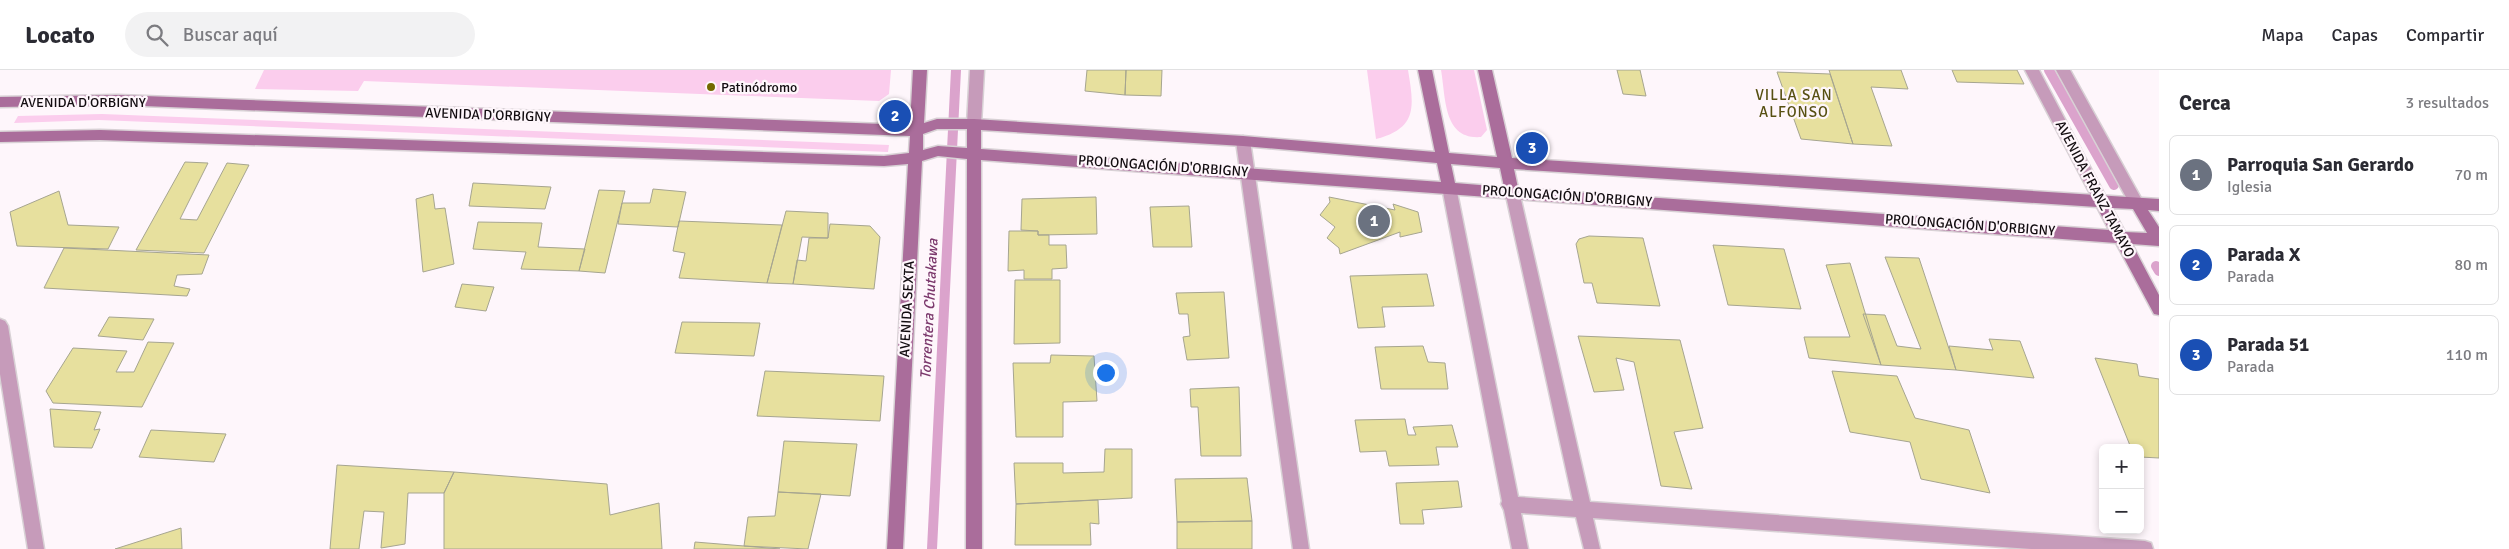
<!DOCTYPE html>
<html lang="es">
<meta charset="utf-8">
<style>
body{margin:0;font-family:Signika,sans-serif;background:#f2f2f3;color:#2b2b33}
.controls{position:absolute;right:15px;bottom:15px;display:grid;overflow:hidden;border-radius:8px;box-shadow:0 2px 8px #0003}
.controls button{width:45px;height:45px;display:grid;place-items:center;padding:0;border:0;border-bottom:1px solid #e1e1e2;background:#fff;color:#2b2b33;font:25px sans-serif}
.you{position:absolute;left:1105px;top:302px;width:18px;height:18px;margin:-12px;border:4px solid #fff;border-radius:50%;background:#1a73e8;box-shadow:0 0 0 8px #1a73e833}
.badge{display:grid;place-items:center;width:32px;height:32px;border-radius:50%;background:#736900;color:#fff;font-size:16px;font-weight:700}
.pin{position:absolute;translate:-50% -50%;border:2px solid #fff;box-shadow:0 1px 5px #0006}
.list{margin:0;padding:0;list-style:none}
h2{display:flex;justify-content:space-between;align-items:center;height:65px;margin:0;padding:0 20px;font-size:21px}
h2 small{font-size:16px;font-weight:400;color:#7c7c81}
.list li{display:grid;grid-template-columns:32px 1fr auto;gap:15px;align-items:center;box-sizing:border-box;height:80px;margin:0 10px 10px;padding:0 10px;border:1px solid #e1e1e2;border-radius:8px}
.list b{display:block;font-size:19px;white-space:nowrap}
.list p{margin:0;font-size:16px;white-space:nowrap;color:#7c7c81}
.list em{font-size:16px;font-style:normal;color:#7c7c81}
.icon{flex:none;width:28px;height:28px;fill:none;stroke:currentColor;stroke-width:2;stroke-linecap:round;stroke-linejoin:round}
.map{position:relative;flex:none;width:2159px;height:479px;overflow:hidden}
header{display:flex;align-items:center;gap:30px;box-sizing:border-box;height:70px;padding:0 25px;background:#fff;border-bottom:1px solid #e1e1e2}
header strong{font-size:24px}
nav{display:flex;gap:28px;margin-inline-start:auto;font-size:18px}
.search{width:350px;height:45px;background:#f2f2f3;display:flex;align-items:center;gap:12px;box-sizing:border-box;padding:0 18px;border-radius:28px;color:#7c7c81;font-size:19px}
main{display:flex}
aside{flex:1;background:#fff}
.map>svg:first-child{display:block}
.green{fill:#fbcded}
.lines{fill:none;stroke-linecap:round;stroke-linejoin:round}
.stream{stroke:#dba3cc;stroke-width:10}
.building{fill:#e7e09e;stroke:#a6a590}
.minor-casing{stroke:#d8d1d5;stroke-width:3}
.tertiary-casing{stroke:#d8d1d5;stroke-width:3}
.secondary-casing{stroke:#d8d1d5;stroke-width:3}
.minor{fill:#c69bba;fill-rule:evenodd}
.tertiary{fill:#c69bba;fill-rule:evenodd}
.secondary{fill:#aa6d9b;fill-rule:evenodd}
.poi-dot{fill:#736900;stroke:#fef6fb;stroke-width:2}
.labels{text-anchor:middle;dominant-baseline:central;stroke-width:4.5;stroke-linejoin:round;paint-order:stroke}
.poi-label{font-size:14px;fill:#120c10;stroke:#fef6fb;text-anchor:start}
.street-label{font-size:14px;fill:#120c10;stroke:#fef6fb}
.neighbourhood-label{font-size:15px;letter-spacing:1px;fill:#575012;stroke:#fef6fb}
.water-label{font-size:15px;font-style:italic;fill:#7b386c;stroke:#fef6fb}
</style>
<header>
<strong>Locato</strong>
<div class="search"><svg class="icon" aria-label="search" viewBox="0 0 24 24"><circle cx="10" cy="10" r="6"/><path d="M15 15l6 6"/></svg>Buscar aquí</div>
<nav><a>Mapa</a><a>Capas</a><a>Compartir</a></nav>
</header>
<main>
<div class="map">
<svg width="2159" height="479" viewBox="0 0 2159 479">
<rect width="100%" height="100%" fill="#fef6fb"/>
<path class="green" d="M264,0H891L889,24L879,31L364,11L358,21L255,19Z
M1367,0H1408C1414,36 1418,58 1376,69Z
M1441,0H1474L1487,60L1481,67C1443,70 1446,28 1441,0Z
M102,44L889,75L888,82L99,50L14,53L18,46Z"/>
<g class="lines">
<path class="stream" d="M2049,0L2114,115
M2156,196L2159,201
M932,479L956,0"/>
</g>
<path class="building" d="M1087,0H1126L1125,25L1085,21Z
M1126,0H1162L1161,26L1125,25Z
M1617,0H1640L1646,26L1623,24Z
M1829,0H1901L1908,19L1871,17L1892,76L1853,74Z
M1952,0H2017L2024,14L1957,12Z
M1777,2L1830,4L1853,74L1801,69Z
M185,92L208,93L180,149L197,150L227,93L249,95L204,183L136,180Z
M473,113L551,117L545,139L469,136Z
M653,119L686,122L678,157L618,154L622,133H650Z
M599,120L625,121L605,203L579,201Z
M59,121L68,155L119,157L108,179L17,176L10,142Z
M433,124L435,139L445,138L454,194L423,202L416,129Z
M1096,127L1097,164L1038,165V161L1021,160L1022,129Z
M1329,127L1395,140L1393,134L1418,142L1422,162L1400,167V162L1340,184L1339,178L1327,168L1335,157L1320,145L1330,132Z
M1189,136L1192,177H1153L1150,137Z
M786,141L828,143V168L802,167L793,214L767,213Z
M679,151L782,155L767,213L679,208L685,183L673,181Z
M478,152L542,153L538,177L585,179L579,201L521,199L526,182L473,179Z
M830,154L870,156L880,167L874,219L793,214L797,190L806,191L809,168H828Z
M1009,161H1038V165H1049V175H1066L1067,198L1052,199V209H1024V200L1008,201Z
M1589,166L1643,168L1660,236L1597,233L1592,213H1584L1576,174L1579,169Z
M1713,175L1784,179L1801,239L1728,235Z
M64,178L209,185L202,204L177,205L174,216L190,219L187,226L44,218Z
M1885,187L1919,188L1956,300L1881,295L1863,244L1885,245L1897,276L1921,279Z
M1850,193L1881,295L1809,288L1804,267H1850L1826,195Z
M1427,204L1434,236L1382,237L1385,257L1358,258L1350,206Z
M1015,210H1060V273L1014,274Z
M462,214L494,217L486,241L455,237Z
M1224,222L1229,288L1187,290L1183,267L1190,266L1188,244H1179L1176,223Z
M109,247L154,249L143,270L98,266Z
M682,252L760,253L754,286L675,283Z
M1578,266L1680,270L1703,358L1674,362L1692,419L1661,416L1634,292L1616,288L1624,320L1594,322Z
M1989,269L2020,271L2034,308L1956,300L1949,276L1993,280Z
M148,272L174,273L142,337L53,333L46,321L73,278L127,281L116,302H134Z
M1423,276L1428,292L1445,293L1448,319H1381L1375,277Z
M1051,285L1094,286L1097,331L1063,332V367H1016L1013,293H1050Z
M2095,288L2137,294L2139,306L2159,309V388L2140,387V378H2131Z
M765,301L884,306L880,351L757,346Z
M1832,301L1897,306L1915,348L1969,360L1990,423L1921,409L1910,372L1850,362Z
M1239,317L1241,386H1201L1198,337H1191L1190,319Z
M50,339L101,342L94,360L100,359L92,378L54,377Z
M1405,349L1408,365H1416L1413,357L1452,355L1458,377H1436L1439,395L1389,396L1386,381L1360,382L1355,350Z
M151,360L226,364L214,392L139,387Z
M784,371L857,374L850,426L778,422Z
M1105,379H1132V428L1016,434L1014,393H1063V403L1104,402Z
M337,395L454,402L444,423H408L405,474L381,478L384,442L364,441L359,479H330Z
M454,402L607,414L610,445L659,433L662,479H444V423Z
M1247,408L1252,451L1177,452L1175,409Z
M1458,411L1462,437L1422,440L1424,454H1400L1396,413Z
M778,422L821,424L808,479L744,476L748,447L775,446Z
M1098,430L1099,454L1090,453L1091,475H1015L1016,434Z
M1252,451V479H1177V452Z
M181,458L182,479H115Z
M695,472L744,476L780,479H694Z"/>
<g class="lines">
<g class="minor-casing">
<path id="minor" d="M1243,66L1250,71L1309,479H1293L1236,71Z
M1449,111L1454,113L1456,117L1518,427L1573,431L1505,121L1507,117H1517L1519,121L1590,432L2145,471L2151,473L2153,479H2031L1593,448L1600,479H1584L1576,447L1521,443L1528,479H1512L1504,440L1501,434L1502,431L1442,117L1444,113Z
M0,249L5,251L8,256L44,479H28L0,304Z"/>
</g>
<g class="tertiary-casing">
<path id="tertiary" d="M970,0H984L981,54L974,59L967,54Z
M2025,0H2039L2108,131L2106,135H2096Z
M2056,0H2070L2142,130L2144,134L2142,138H2132Z"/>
</g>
<g class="secondary-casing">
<path id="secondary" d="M913,0H927L924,53L937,49H974L1243,66L1435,82L1418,0H1432L1449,83L1497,87L1478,0H1492L1512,88L2159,129V141L2148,140L2159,157V176L2132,174L2159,225V245L2154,244L2116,173L981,90L982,479H966L967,89L938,86L922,91L903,479H887L908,94L884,96L100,70L0,72V62L100,60L884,86L909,83L910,66L118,35L0,37V27L118,25L910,55ZM937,59H967V78L938,76L923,80V64ZM981,60L1243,76L1437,93L1441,112L981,79ZM1451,94L1500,98L1504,117L1455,113ZM1514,99L2097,137L2109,160L1518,118ZM2112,138L2133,139L2147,163L2125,162Z"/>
</g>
<use href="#minor" class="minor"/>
<use href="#tertiary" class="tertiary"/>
<use href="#secondary" class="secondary"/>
</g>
<circle class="poi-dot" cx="711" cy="17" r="5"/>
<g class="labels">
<g class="poi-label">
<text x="721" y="17">Patinódromo</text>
</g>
<g class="street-label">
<text x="83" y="32">AVENIDA D'ORBIGNY</text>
<text transform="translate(488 45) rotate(2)">AVENIDA D'ORBIGNY</text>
<text transform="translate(1163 96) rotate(4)">PROLONGACIÓN D'ORBIGNY</text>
<text transform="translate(2095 119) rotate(62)">AVENIDA FRANZ TAMAYO</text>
<text transform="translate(1567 126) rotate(4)">PROLONGACIÓN D'ORBIGNY</text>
<text transform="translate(1970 155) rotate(4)">PROLONGACIÓN D'ORBIGNY</text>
<text transform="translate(907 239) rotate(-87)">AVENIDA SEXTA</text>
</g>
<g class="neighbourhood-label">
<text x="1794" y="25">VILLA SAN<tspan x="1794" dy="17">ALFONSO</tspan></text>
</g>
<g class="water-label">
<text transform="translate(929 239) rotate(-87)">Torrentera Chutakawa</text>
</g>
</g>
</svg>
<div class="controls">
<button>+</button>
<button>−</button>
</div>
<div class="you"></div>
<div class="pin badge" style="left:1374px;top:151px;background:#6b7280">1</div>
<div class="pin badge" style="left:895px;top:46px;background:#1a4fb4">2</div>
<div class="pin badge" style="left:1532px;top:78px;background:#1a4fb4">3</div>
</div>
<aside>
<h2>Cerca<small>3 resultados</small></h2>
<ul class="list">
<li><span class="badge" style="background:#6b7280">1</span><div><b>Parroquia San Gerardo</b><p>Iglesia</p></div><em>70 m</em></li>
<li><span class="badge" style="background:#1a4fb4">2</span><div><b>Parada X</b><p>Parada</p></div><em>80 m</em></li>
<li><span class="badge" style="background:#1a4fb4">3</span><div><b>Parada 51</b><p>Parada</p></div><em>110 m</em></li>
</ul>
</aside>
</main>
